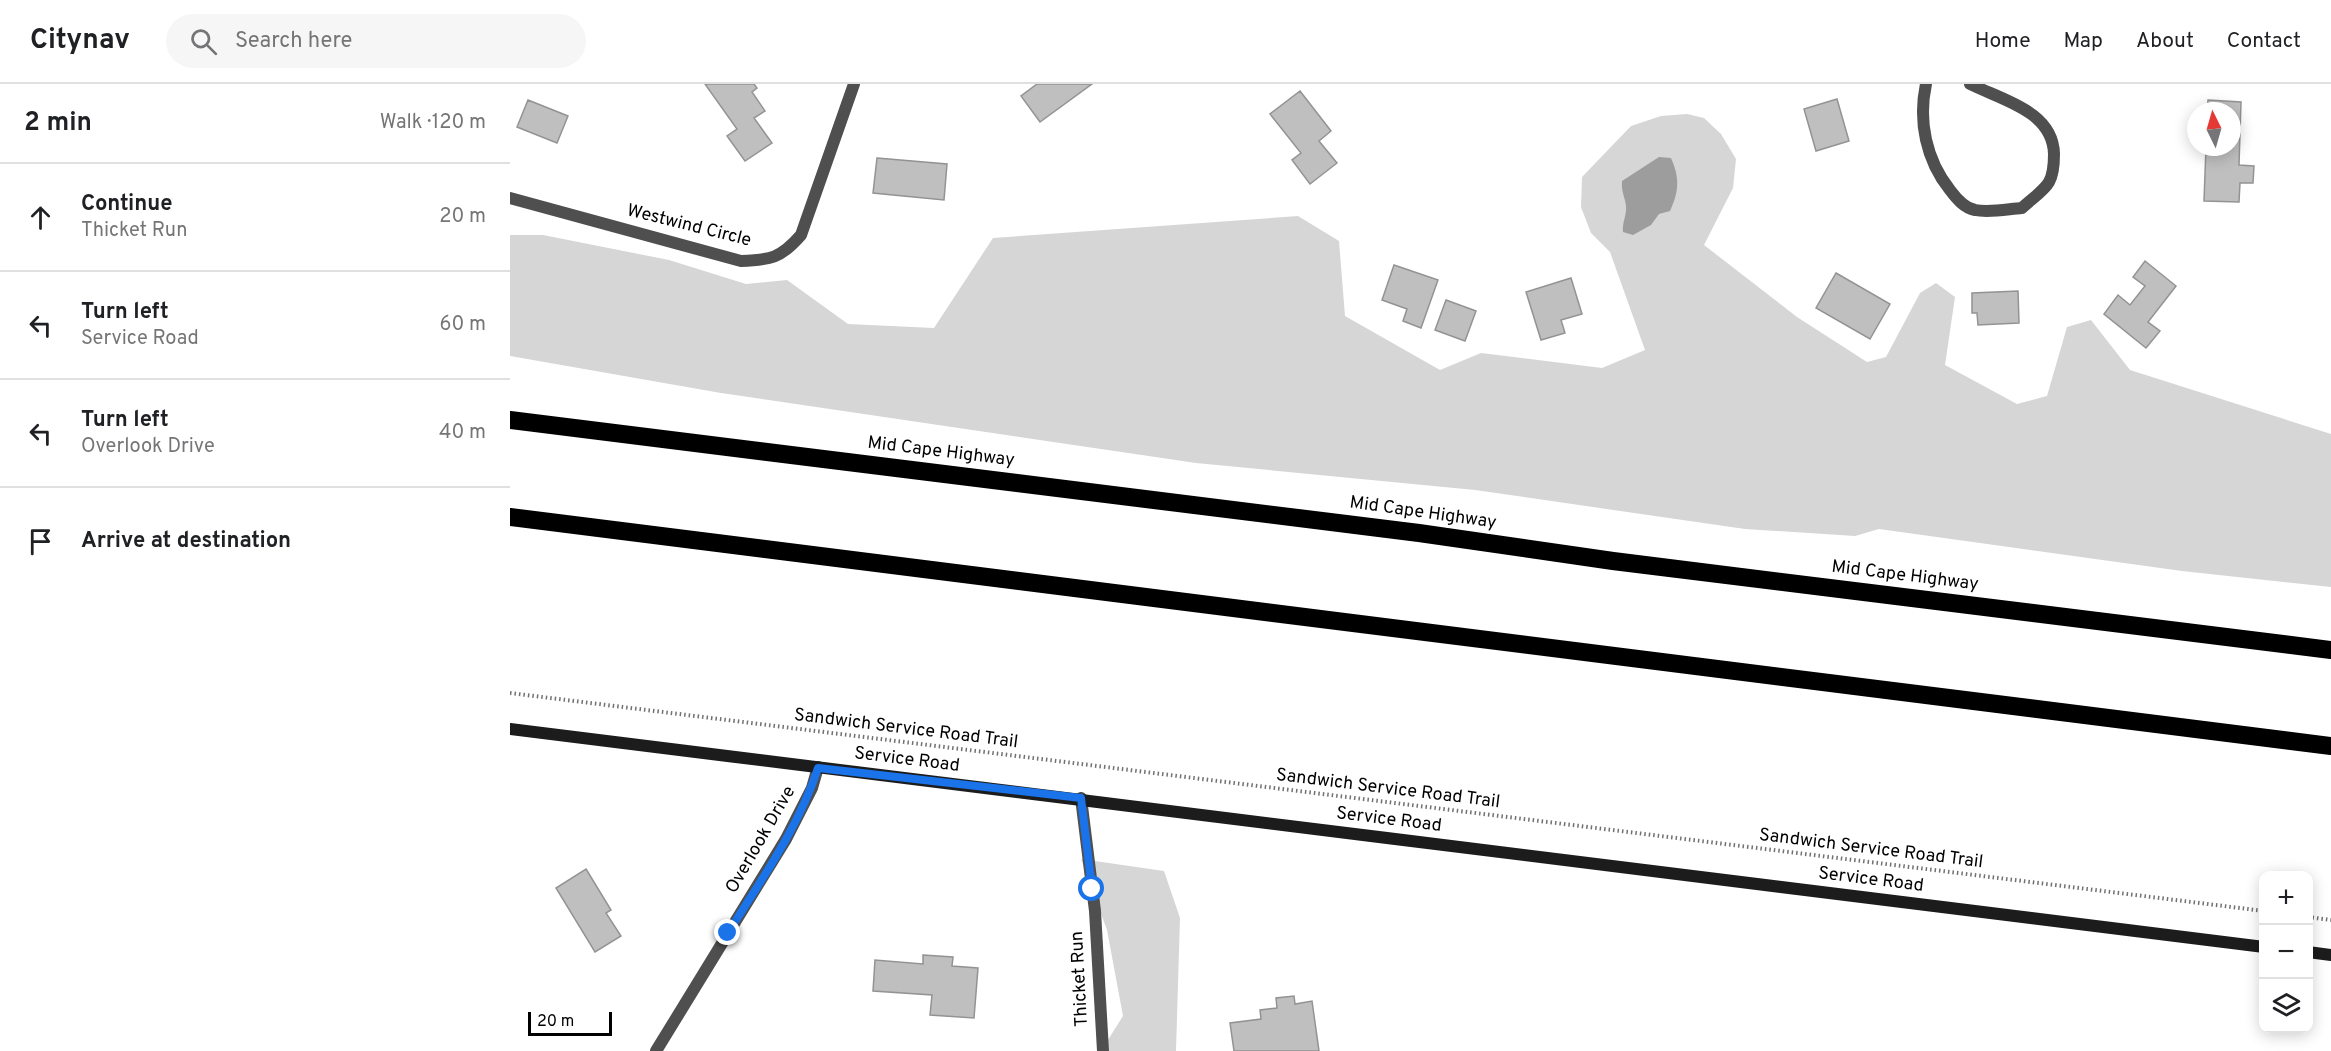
<!DOCTYPE html>
<meta charset="utf-8">
<style>
body{margin:0;font-family:Overpass,sans-serif;background:#f6f6f6;color:#202124}
.controls{position:absolute;right:18px;bottom:18px;display:grid;overflow:hidden;border-radius:12px;box-shadow:0 3px 15px #0003}
.controls button{width:54px;height:54px;display:grid;place-items:center;padding:0;border:0;border-bottom:2px solid #e0e0e0;background:#fff;color:#202124;font:30px sans-serif}
.compass{position:absolute;left:1677px;top:18px;width:54px;height:54px;border-radius:50%;background:#fff;box-shadow:0 3px 15px #0003;rotate:355deg}
.scale{position:absolute;left:18px;bottom:15px;width:84px;box-sizing:border-box;padding-left:6px;border:3px solid #000;border-top:0;font-size:16px;line-height:21px;white-space:nowrap;color:#000;-webkit-text-stroke:4px #fff;paint-order:stroke}
.stop{position:absolute;width:18px;height:18px;margin:-14px;border:4px solid #1a73e8;border-radius:50%;background:#fff}
.stop.end{background:#1a73e8;border-color:#fff;box-shadow:0 2px 6px #0008}
.list{margin:0;padding:0;list-style:none}
h2{display:flex;justify-content:space-between;align-items:center;height:78px;margin:0;padding:0 24px;font-size:26px}
h2 small{font-size:20px;font-weight:400;color:#757577}
.list li{display:grid;grid-template-columns:39px 1fr auto;gap:18px;align-items:center;box-sizing:border-box;height:108px;padding:0 24px;border-top:2px solid #e0e0e0}
.list b{display:block;font-size:22px;white-space:nowrap}
.list p{margin:0;font-size:20px;white-space:nowrap;color:#757577}
.list em{font-size:20px;font-style:normal;color:#757577}
.icon{flex:none;width:33px;height:33px;fill:none;stroke:currentColor;stroke-width:2;stroke-linecap:round;stroke-linejoin:round}
.map{position:relative;flex:none;width:1821px;height:967px;overflow:hidden}
header{display:flex;align-items:center;gap:36px;box-sizing:border-box;height:84px;padding:0 30px;background:#fff;border-bottom:2px solid #e0e0e0}
header strong{font-size:28px}
nav{display:flex;gap:33px;margin-inline-start:auto;font-size:21px}
.search{width:420px;height:54px;background:#f6f6f6;display:flex;align-items:center;gap:15px;box-sizing:border-box;padding:0 21px;border-radius:33px;color:#757577;font-size:22px}
main{display:flex}
aside{flex:1;background:#fff}
.map>svg:first-child{display:block}
.green{fill:#d6d6d6}
.water{fill:#9d9d9d}
.building{fill:#bfbfbf;stroke:#939393;stroke-width:1.5}
.lines{fill:none;stroke-linecap:round;stroke-linejoin:round}
.path{stroke:#717171;stroke-width:4;stroke-dasharray:1.5 3;stroke-linecap:butt}
.street{stroke:#4f4f4f;stroke-width:12}
.secondary{stroke:#1c1c1c;stroke-width:12}
.highway{stroke:#000;stroke-width:18}
.route{stroke:#1a73e8;stroke-width:8}
.labels{text-anchor:middle;dominant-baseline:central;stroke-width:6;stroke-linejoin:round;paint-order:stroke}
.street-label{font-size:18px;fill:#000;stroke:#fff}
</style>
<header>
<strong>Citynav</strong>
<div class="search"><svg class="icon" aria-label="search" viewBox="0 0 24 24"><circle cx="10" cy="10" r="6"/><path d="M15 15l6 6"/></svg>Search here</div>
<nav><a>Home</a><a>Map</a><a>About</a><a>Contact</a></nav>
</header>
<main>
<aside>
<h2>2 min<small>Walk · 120 m</small></h2>
<ul class="list">
<li><svg class="icon" aria-label="ahead" viewBox="0 0 24 24"><path d="M12 20V5M6 11l6-6 6 6"/></svg><div><b>Continue</b><p>Thicket Run</p></div><em>20 m</em></li>
<li><svg class="icon" aria-label="left" viewBox="0 0 24 24"><path d="M17 20v-9H6M10 6l-5 5 5 5"/></svg><div><b>Turn left</b><p>Service Road</p></div><em>60 m</em></li>
<li><svg class="icon" aria-label="left" viewBox="0 0 24 24"><path d="M17 20v-9H6M10 6l-5 5 5 5"/></svg><div><b>Turn left</b><p>Overlook Drive</p></div><em>40 m</em></li>
<li><svg class="icon" aria-label="arrive" viewBox="0 0 24 24"><path d="M6 21V4h12l-3 4 3 4H6"/></svg><div><b>Arrive at destination</b></div></li>
</ul>
</aside>
<div class="map">
<svg width="1821" height="967" viewBox="0 0 1821 967">
<rect width="100%" height="100%" fill="#fff"/>
<path class="green" d="M1177,30L1194,34L1211,50L1226,75L1223,104L1194,161L1287,233L1357,278L1376,273L1410,209L1426,199L1445,213L1435,281L1507,320L1537,312L1557,243L1581,236L1620,286L1821,350V503L1672,487L1369,445L1345,452L1235,445L965,406L686,379L211,309L0,272V151H33L159,176L236,200L277,196L338,240L424,244L483,154L788,132L829,157L835,232L930,286L971,269L1092,284L1135,266L1100,168L1081,149L1071,123L1072,93L1121,42L1151,32Z
M571,775L654,787L670,834L666,967H591L613,932L597,846Z"/>
<path class="water" d="M1149,73L1161,74C1170,94 1169,108 1160,127L1149,130L1141,141L1123,151L1113,148C1112,138 1117,131 1116,122C1115,113 1111,108 1112,97Z"/>
<path class="building" d="M195,0H244L247,4L242,8L255,27L244,34L262,59L235,77L217,52L227,45Z
M527,0H582L530,38L511,12Z
M790,7L821,47L809,57L827,79L800,100L782,76L791,69L760,30Z
M1327,15L1339,57L1306,67L1294,25Z
M18,16L58,32L47,59L7,43Z
M1698,16L1731,18L1729,81L1744,82L1743,99H1730L1729,118L1694,117L1696,63H1722V27H1697Z
M367,74L437,80L434,116L363,109Z
M1635,177L1666,202L1638,238L1650,247L1636,264L1594,230L1608,211L1620,221L1635,202L1623,193Z
M884,181L928,196L911,244L893,237L897,225L872,216Z
M1326,189L1380,220L1360,255L1306,224Z
M1061,194L1072,230L1051,236L1055,249L1031,256L1016,208Z
M1508,207L1509,239L1468,241L1467,229H1462V209Z
M936,216L966,227L955,257L925,246Z
M76,785L101,826L96,829L111,852L85,868L46,804Z
M413,871L443,873L442,882L468,884L464,934L420,931L422,911L363,907L365,876L413,880Z
M784,912L785,920L802,917L809,967H724L720,939L751,935L750,926L767,924L766,914Z"/>
<g class="lines">
<path class="path" d="M0,609L1754,827
M1798,833L1821,836"/>
<path class="street" d="M1416,0C1408,37 1416,76 1440,106C1446,114 1454,124 1465,126C1479,129 1498,125 1512,124C1520,116 1534,107 1539,98C1543,91 1544,78 1544,70C1543,27 1492,16 1460,0
M0,114L231,177C261,176 271,174 291,151L344,0
M571,714L585,827L593,967
M146,967L276,755L302,704L308,683"/>
<path class="secondary" d="M0,645C585,718 1169,790 1754,863
M1798,868L1821,871"/>
<path class="highway" d="M0,336L909,449L1103,477L1821,566
M0,433L1821,662"/>
</g>
<g class="lines">
<path class="route" d="M218,849C251,796 289,743 308,684L571,714L582,805"/>
</g>
<g class="labels">
<g class="street-label">
<text transform="translate(179 142) rotate(14)">Westwind Circle</text>
<text transform="translate(431 368) rotate(7)">Mid Cape Highway</text>
<text transform="translate(913 429) rotate(8)">Mid Cape Highway</text>
<text transform="translate(1395 492) rotate(7)">Mid Cape Highway</text>
<text transform="translate(396 645) rotate(7)">Sandwich Service Road Trail</text>
<text transform="translate(397 676) rotate(7)">Service Road</text>
<text transform="translate(878 705) rotate(7)">Sandwich Service Road Trail</text>
<text transform="translate(879 736) rotate(7)">Service Road</text>
<text transform="translate(251 756) rotate(-60)">Overlook Drive</text>
<text transform="translate(1361 765) rotate(7)">Sandwich Service Road Trail</text>
<text transform="translate(1361 796) rotate(7)">Service Road</text>
<text transform="translate(570 895) rotate(-93)">Thicket Run</text>
</g>
</g>
</svg>
<div class="controls">
<button>+</button>
<button>−</button>
<button><svg class="icon" aria-label="layers" viewBox="0 0 24 24"><path d="M12 4l9 5-9 5-9-5zM3 14l9 5 9-5"/></svg></button>
</div>
<svg class="compass" viewBox="-18 -18 36 36"><path d="M0-13l5 13h-10z" fill="#e53935"/><path d="M0 13l5-13h-10z" fill="#757577"/></svg>
<div class="scale">20 m</div>
<div class="stop" style="left:582px;top:805px"></div>
<div class="stop end" style="left:218px;top:849px"></div>
</div>
</main>
